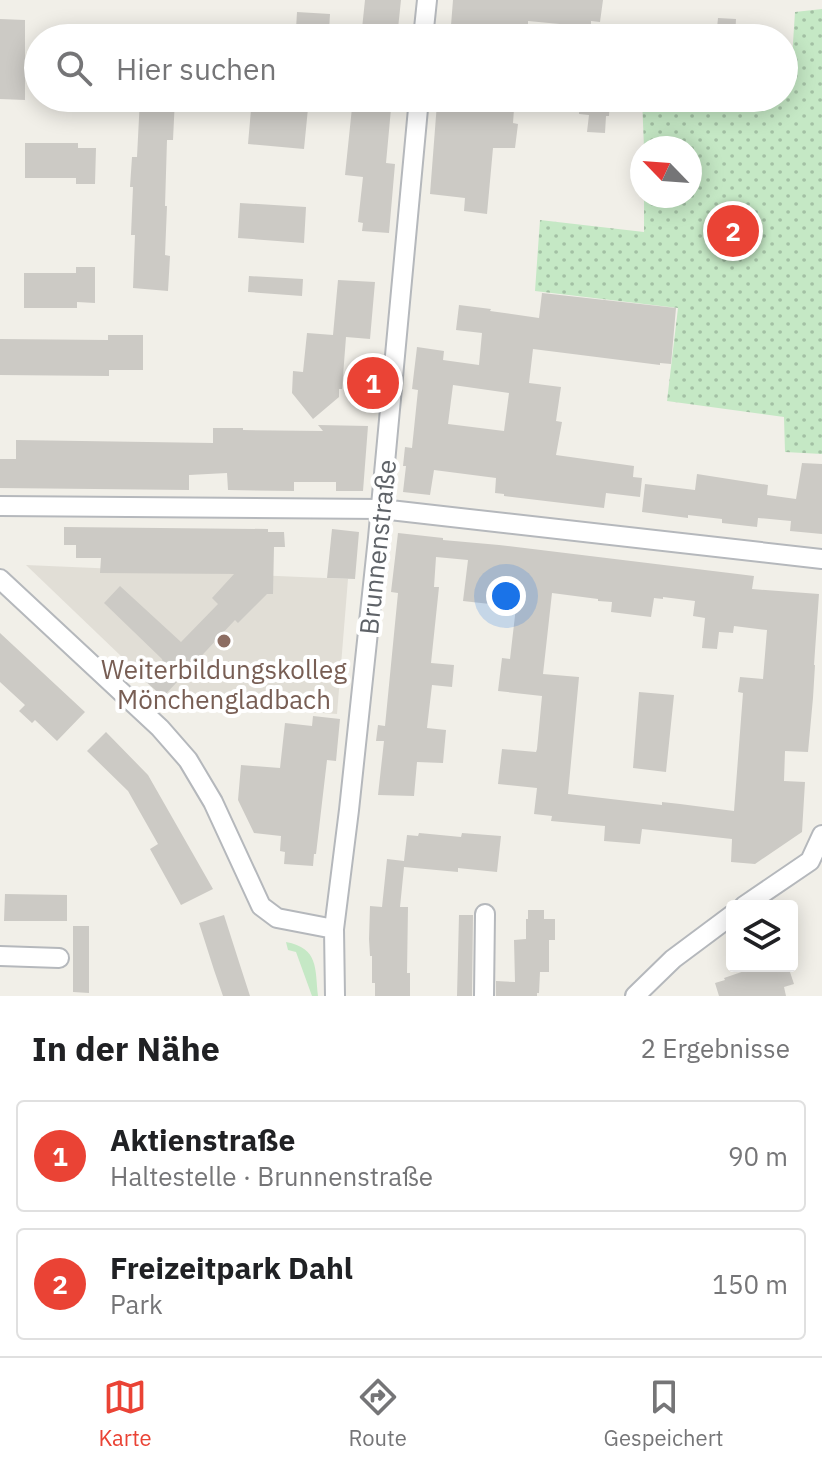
<!DOCTYPE html>
<html lang="de">
<meta charset="utf-8">
<style>
body{margin:0;font-family:"IBM Plex Sans",sans-serif;background:#f2f2f2;color:#202124}
.controls{position:absolute;right:24px;bottom:24px;display:grid;overflow:hidden;border-radius:8px;box-shadow:0 4px 20px #0003}
.controls button{width:72px;height:72px;display:grid;place-items:center;padding:0;border:0;border-bottom:2px solid #e0e0e0;background:#fff;color:#202124;font:40px sans-serif}
.compass{position:absolute;left:630px;top:136px;width:72px;height:72px;border-radius:50%;background:#fff;box-shadow:0 4px 20px #0003;rotate:295deg}
.you{position:absolute;left:506px;top:596px;width:28px;height:28px;margin:-20px;border:6px solid #fff;border-radius:50%;background:#1a73e8;box-shadow:0 0 0 12px #1a73e833}
.badge{display:grid;place-items:center;width:52px;height:52px;border-radius:50%;background:#ea4335;color:#fff;font-size:26px;font-weight:700}
.pin{position:absolute;translate:-50% -50%;border:4px solid #fff;box-shadow:0 2px 8px #0006}
.list{margin:0;padding:0;list-style:none}
h2{display:flex;justify-content:space-between;align-items:center;height:104px;margin:0;padding:0 32px;font-size:34px}
h2 small{font-size:26px;font-weight:400;color:#757577}
.list li{display:grid;grid-template-columns:52px 1fr auto;gap:24px;align-items:center;box-sizing:border-box;height:112px;margin:0 16px 16px;padding:0 16px;border:2px solid #e0e0e0;border-radius:8px}
.list b{display:block;font-size:30px;white-space:nowrap}
.list p{margin:0;font-size:26px;white-space:nowrap;color:#757577}
.list em{font-size:26px;font-style:normal;color:#757577}
.icon{flex:none;width:44px;height:44px;fill:none;stroke:currentColor;stroke-width:2;stroke-linecap:round;stroke-linejoin:round}
.map{position:relative;flex:none;width:822px;height:996px;overflow:hidden}
.search{position:absolute;background:#fff;box-shadow:0 4px 20px #0003;left:24px;right:24px;top:24px;height:88px;display:flex;align-items:center;gap:20px;box-sizing:border-box;padding:0 28px;border-radius:44px;color:#757577;font-size:30px}
.sheet{height:360px;background:#fff}
nav{display:flex;justify-content:space-around;align-items:center;box-sizing:border-box;height:112px;border-top:2px solid #e0e0e0;background:#fff;font-size:22px;color:#757577}
nav a{display:grid;justify-items:center;gap:4px}
nav .on{color:#ea4335}
.map>svg:first-child{display:block}
.education{fill:#e1ded6}
.grass{fill:#c5e8c5}
.park{fill:url(#park-dots)}
.building{fill:#cccac5;fill-rule:evenodd}
.lines{fill:none;stroke-linecap:round;stroke-linejoin:round}
.minor-casing{stroke:#b5b8bc;stroke-width:22}
.minor{stroke:#fff;stroke-width:18}
.education-dot{fill:#8d6e63;stroke:#fff;stroke-width:3}
.labels{text-anchor:middle;dominant-baseline:central;stroke-width:8;stroke-linejoin:round;paint-order:stroke}
.street-label{font-size:26px;fill:#5f6368;stroke:#fff}
.education-label{font-size:26px;fill:#785e54;stroke:#fff}
</style>
<div class="map">
<svg width="822" height="996" viewBox="0 0 822 996">
<defs>
<pattern id="park-dots" width="8" height="8" patternUnits="userSpaceOnUse" patternTransform="scale(2)"><rect width="8" height="8" fill="#c5e8c5"/><path d="M2 2h.1M6 6h.1" fill="none" stroke="#a3c0a4" stroke-width="1.8" stroke-linecap="round"/></pattern>
</defs>
<rect width="100%" height="100%" fill="#f1efe8"/>
<path class="education" d="M26,565L348,579L337,714L170,703Z"/>
<path class="grass" d="M286,942C319,948 315,969 318,996H312L296,952L288,950Z"/>
<path class="park" d="M822,9V454L785,452L784,417L667,401L678,308L535,291L540,220L644,232V196H690V148H644L642,98H784V74H791L795,12Z"/>
<path class="building" d="M365,0H401L397,38H361Z
M453,0H603L600,22L591,21V27L528,21V38H450Z
M297,12L330,14L329,31L296,29Z
M718,18L736,19L735,38H716Z
M0,19L25,20V100L0,99Z
M140,98H175L173,140H167L165,206H167L165,255L170,256L168,291L133,288L135,235H131L133,187H130L132,157H137Z
M252,98H309L304,149L248,144Z
M353,98H392L386,163L395,164L389,233L362,231L363,223L358,222L363,177L345,175Z
M444,98H494L493,107L514,109L513,123L518,124L515,148H493L487,214L464,211L465,198L430,194L437,103L443,104Z
M580,98H610L609,116H606L605,133L587,132L589,115L579,114Z
M25,143H78V148H96L95,184H76V178H25Z
M240,203L306,207L304,243L238,238Z
M76,267H95V303L77,302V308H24V273H76Z
M249,276L303,279L302,296L248,292Z
M338,280L375,282L370,339L346,337L342,389H339V397L313,419L292,393L293,371L303,372L307,333L333,335Z
M542,293L676,308L671,364L660,363V365L533,349L529,383L561,387L556,421L562,422L556,455L634,466L633,477L642,478L640,497L606,493L604,508L504,496V494L495,493L496,478L434,470L430,495L403,492L406,466H403L405,447L412,448L418,390L412,389L417,347L444,351L443,360L479,365L482,333L456,330L459,305L491,309L490,311L539,318ZM453,385L509,393L504,431L448,424Z
M108,335H143V370H109V376L0,375V339L108,340Z
M318,425L368,426L363,491H336V482H294V491L228,490L227,473L189,475V490L0,488V459H16V440L213,443V428H243V430L323,431Z
M802,463L822,464V534L790,531L791,521L758,518L757,527L722,523V519L688,515V518L642,512L645,484L695,490L697,474L768,485L767,495L796,499Z
M64,527L268,529V532H284L285,547H274L273,594H267L238,623L235,620L163,697L145,681L163,662L162,659L104,603L120,586L181,642L218,604L212,598L234,574L100,573L101,558H76V545H64Z
M332,529L359,532L355,579L327,578Z
M398,533L443,538V540L499,545L754,576L752,589L819,594L814,665H815L813,698L808,752L785,751L784,781L805,782L802,832L755,864L731,862L732,839L642,829L640,844L604,841L605,826L551,821L552,816L534,814L537,788L498,784L502,749L536,752L537,749L542,696L498,691L502,658L510,659L516,607L463,601L468,560L436,557L434,587H439L431,663L454,665L452,687L432,685L427,728L446,730L443,763L417,762L414,796L378,795L384,741H376L378,725L385,726L398,593L391,592ZM552,593L598,599V601L612,602L611,612L651,617L654,598L663,599V597L695,601L693,616L705,618L702,648L717,649L719,632L733,633L734,626L767,630L763,679L740,677L738,692L743,693L734,811L680,804L662,802V805L568,794L579,677L543,674Z
M0,633L85,712L57,741L35,720L32,723L19,711L25,705L0,682Z
M639,692L674,695L666,772L633,768Z
M313,716L340,719L336,761L327,760L316,854H314L313,866L284,864L285,852L280,851L281,836L254,833L238,800L241,765L280,768L285,723L312,726Z
M106,732L148,775L213,889L181,905L150,849L158,844L128,791L87,751Z
M419,833L461,837L462,833L501,836L497,872L458,868V872L404,867L400,907H408L407,973H410V996H375V983H372V956H370L369,939L370,906L382,907L387,859L404,861L407,835L418,836Z
M5,894L67,895V921H4Z
M528,910H544V919H555V940H549V972H540L539,993H537V996H496V981L515,982L514,940L526,939V919H528Z
M224,915L239,962L250,996H223L214,970L199,923Z
M459,915H473L472,996H457Z
M73,926H89V993L73,992Z
M759,966H788L794,984L784,987L786,996H719L715,983L725,980L724,978Z"/>
<g class="lines">
<g class="minor-casing">
<path id="minor" d="M423,38L427,0
M0,506L381,509L822,559
M0,579L160,728L188,760L213,802L261,906L277,918L334,929
M744,906L810,861L822,835
M0,956L59,958
M335,996L334,929L349,810L378,538L419,98
M484,996L485,914
M635,996L673,959L732,915"/>
</g>
<use href="#minor" class="minor"/>
</g>
<circle class="education-dot" cx="224" cy="641" r="8"/>
<g class="labels">
<g class="street-label">
<text transform="translate(377 547) rotate(-84)">Brunnenstraße</text>
</g>
<g class="education-label">
<text x="224" y="669">Weiterbildungskolleg<tspan x="224" dy="30">Mönchengladbach</tspan></text>
</g>
</g>
</svg>
<div class="controls">
<button><svg class="icon" aria-label="layers" viewBox="0 0 24 24"><path d="M12 4l9 5-9 5-9-5zM3 14l9 5 9-5"/></svg></button>
</div>
<svg class="compass" viewBox="-18 -18 36 36"><path d="M0-13l5 13h-10z" fill="#e53935"/><path d="M0 13l5-13h-10z" fill="#757577"/></svg>
<div class="you"></div>
<div class="pin badge" style="left:373px;top:383px">1</div>
<div class="pin badge" style="left:733px;top:231px">2</div>
<div class="search"><svg class="icon" aria-label="search" viewBox="0 0 24 24"><circle cx="10" cy="10" r="6"/><path d="M15 15l6 6"/></svg>Hier suchen</div>
</div>
<section class="sheet">
<h2>In der Nähe<small>2 Ergebnisse</small></h2>
<ul class="list">
<li><span class="badge">1</span><div><b>Aktienstraße</b><p>Haltestelle · Brunnenstraße</p></div><em>90 m</em></li>
<li><span class="badge">2</span><div><b>Freizeitpark Dahl</b><p>Park</p></div><em>150 m</em></li>
</ul>
</section>
<nav>
<a class="on"><svg class="icon" aria-label="map" viewBox="0 0 24 24"><path d="M3 6l6-2 6 2 6-2v14l-6 2-6-2-6 2zM9 4v14M15 6v14"/></svg>Karte</a>
<a><svg class="icon" aria-label="directions" viewBox="0 0 24 24"><path d="M12 3l9 9-9 9-9-9zM9 14v-3h6M13 9l2 2-2 2"/></svg>Route</a>
<a><svg class="icon" aria-label="saved" viewBox="0 0 24 24"><path d="M7 4h10v16l-5-4-5 4z"/></svg>Gespeichert</a>
</nav>
